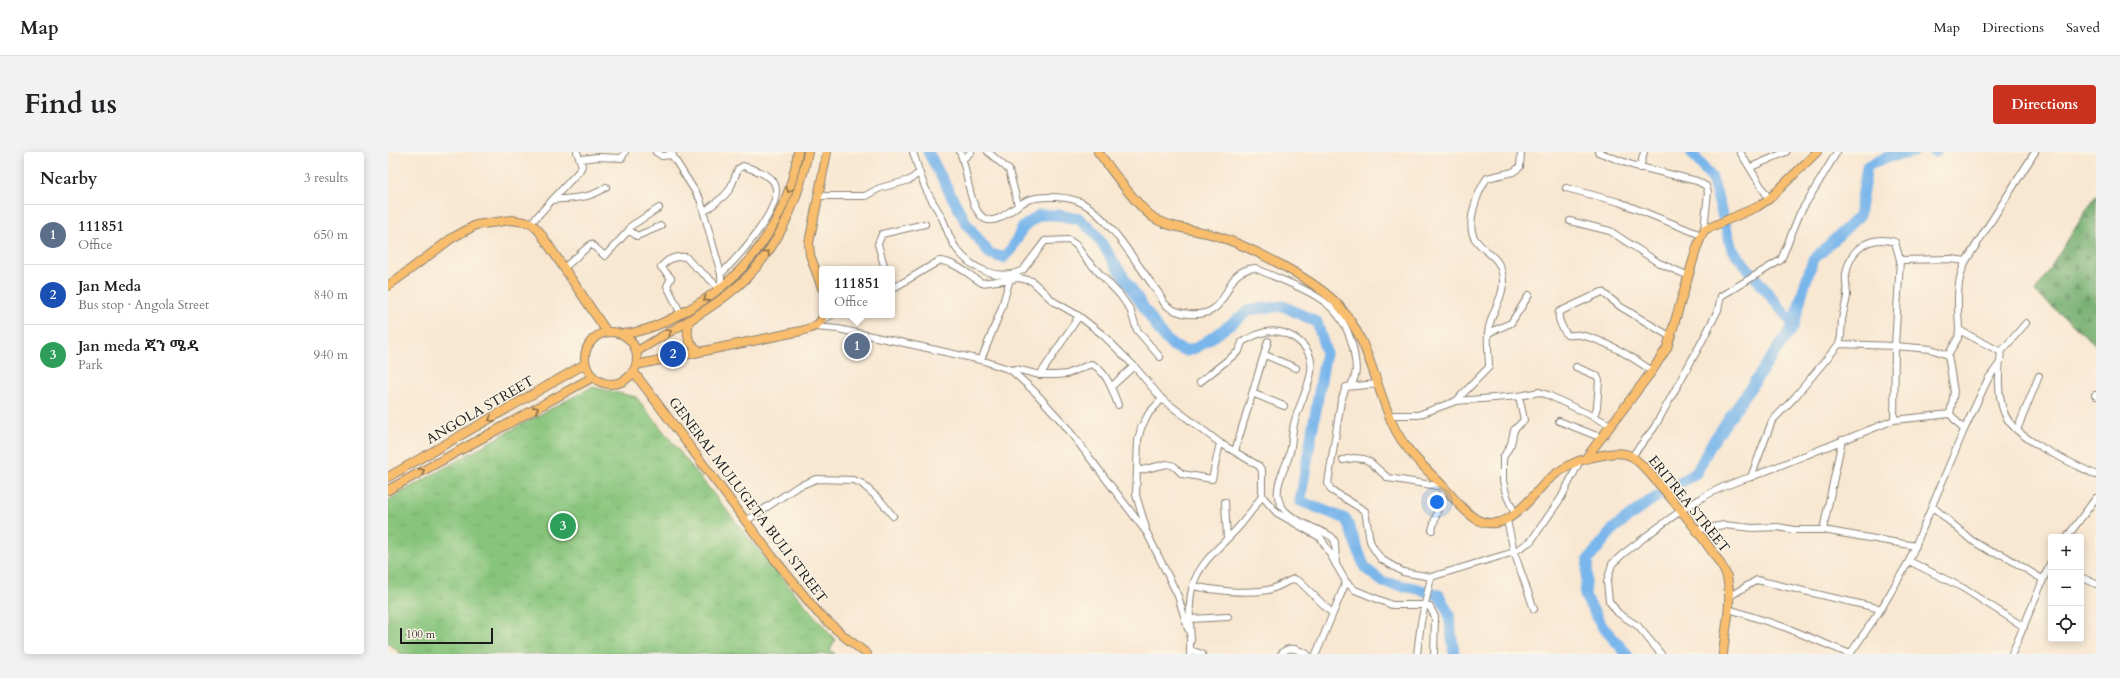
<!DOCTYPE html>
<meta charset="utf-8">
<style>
body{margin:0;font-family:Cardo,"Noto Serif Ethiopic",serif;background:#f2f2f2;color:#202124}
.controls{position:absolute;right:12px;bottom:12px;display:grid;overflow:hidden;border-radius:4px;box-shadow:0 2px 10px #0003}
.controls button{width:36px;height:36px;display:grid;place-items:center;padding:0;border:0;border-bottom:1px solid #e0e0e0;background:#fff;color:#202124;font:20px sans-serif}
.scale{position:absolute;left:12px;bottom:10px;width:93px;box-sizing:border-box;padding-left:4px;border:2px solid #1c1c1c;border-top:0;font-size:11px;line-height:14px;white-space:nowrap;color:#1c1c1c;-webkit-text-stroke:3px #fcf5e5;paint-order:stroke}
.you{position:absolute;left:1049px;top:350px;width:14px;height:14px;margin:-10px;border:3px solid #fff;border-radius:50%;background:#1a73e8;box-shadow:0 0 0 6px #1a73e833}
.badge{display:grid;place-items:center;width:26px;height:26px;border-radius:50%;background:#c8321e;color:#fff;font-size:13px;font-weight:700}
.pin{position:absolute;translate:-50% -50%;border:2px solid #fff;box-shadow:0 1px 4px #0006}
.popup{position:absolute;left:431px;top:114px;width:76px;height:52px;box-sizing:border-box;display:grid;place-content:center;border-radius:4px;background:#fff;filter:drop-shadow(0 1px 3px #0005);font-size:13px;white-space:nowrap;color:#757577}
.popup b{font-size:15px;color:#202124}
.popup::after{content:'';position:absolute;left:50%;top:100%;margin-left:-8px;border:8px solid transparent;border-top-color:#fff}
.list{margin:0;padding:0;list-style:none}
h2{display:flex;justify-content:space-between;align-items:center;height:52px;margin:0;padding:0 16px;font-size:17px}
h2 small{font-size:13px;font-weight:400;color:#757577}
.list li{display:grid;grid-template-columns:26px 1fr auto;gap:12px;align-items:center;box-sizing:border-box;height:60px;padding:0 16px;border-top:1px solid #e0e0e0}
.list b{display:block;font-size:15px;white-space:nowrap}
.list p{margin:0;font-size:13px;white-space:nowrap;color:#757577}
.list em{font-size:13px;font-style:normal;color:#757577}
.icon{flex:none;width:22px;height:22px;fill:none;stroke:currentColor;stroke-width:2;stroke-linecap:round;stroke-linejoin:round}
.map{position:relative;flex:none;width:1708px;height:502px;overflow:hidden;border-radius:4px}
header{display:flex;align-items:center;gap:24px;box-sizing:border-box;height:56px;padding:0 20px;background:#fff;border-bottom:1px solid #e0e0e0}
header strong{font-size:19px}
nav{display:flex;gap:22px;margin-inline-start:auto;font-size:14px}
.intro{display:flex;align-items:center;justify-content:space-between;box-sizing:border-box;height:96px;padding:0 24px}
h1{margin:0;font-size:28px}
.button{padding:10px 18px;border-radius:4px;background:#c8321e;color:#fff;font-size:14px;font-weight:700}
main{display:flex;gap:24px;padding:0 24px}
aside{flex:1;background:#fff;border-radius:4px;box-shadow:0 2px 10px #0003}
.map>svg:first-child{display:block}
.grass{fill:url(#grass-tufts);stroke:#52704c}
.forest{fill:url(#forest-firs);stroke:#456344}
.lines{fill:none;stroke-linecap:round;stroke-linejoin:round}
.river{stroke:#79b6eb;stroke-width:11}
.minor-casing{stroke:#8a8276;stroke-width:8}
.major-casing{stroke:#8a8276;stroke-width:10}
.minor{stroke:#fff;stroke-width:6}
.major{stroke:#f9be6d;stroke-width:8}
.oneway{stroke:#8a6d44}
.labels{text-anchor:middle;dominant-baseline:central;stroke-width:3;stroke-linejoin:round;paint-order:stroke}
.street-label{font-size:14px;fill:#1c1c1c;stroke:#fcf5e5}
</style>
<header>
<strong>Map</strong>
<nav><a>Map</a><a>Directions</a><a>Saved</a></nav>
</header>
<div class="intro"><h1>Find us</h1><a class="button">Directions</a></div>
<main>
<aside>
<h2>Nearby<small>3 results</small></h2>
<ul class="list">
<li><span class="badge" style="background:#5c6f8a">1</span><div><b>111851</b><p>Office</p></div><em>650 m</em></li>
<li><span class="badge" style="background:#1a4fb4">2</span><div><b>Jan Meda</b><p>Bus stop · Angola Street</p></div><em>840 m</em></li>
<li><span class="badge" style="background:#2e9e5b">3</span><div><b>Jan meda ጃን ሜዳ</b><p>Park</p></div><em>940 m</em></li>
</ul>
</aside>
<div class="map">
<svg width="1708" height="502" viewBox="0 0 1708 502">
<defs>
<pattern id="grass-tufts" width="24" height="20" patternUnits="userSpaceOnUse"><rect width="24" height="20" fill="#88c57c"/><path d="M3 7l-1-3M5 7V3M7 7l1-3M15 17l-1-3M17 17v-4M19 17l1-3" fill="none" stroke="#75a96b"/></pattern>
<pattern id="forest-firs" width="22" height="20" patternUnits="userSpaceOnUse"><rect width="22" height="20" fill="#6eaa6c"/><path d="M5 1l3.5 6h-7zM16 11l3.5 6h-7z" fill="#5a8a58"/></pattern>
</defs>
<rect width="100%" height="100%" fill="#fcf5e5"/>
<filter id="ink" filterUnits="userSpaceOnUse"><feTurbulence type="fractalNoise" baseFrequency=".025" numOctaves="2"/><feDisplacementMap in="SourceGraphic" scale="8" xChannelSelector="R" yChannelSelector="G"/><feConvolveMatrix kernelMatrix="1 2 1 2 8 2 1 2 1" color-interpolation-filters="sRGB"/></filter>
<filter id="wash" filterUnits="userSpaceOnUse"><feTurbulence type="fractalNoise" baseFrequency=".012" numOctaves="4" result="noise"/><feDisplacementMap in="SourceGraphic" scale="16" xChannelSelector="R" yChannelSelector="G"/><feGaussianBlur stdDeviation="0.9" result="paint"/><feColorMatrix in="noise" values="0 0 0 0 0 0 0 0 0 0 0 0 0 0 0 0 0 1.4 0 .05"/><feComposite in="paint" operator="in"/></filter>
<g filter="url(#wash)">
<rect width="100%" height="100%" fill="#f8e7d1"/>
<path class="grass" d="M204,235L248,245L372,400L447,488L442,498L447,502H13L0,491V348L132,273Z"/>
<path class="forest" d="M1708,43V193L1647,140Z"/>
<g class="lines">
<path class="river" d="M540,0L578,71L601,101L615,106L624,96L635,75L651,63H670L691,67L706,80L774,183L785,194L799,199L810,195L842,173L861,158L895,154L929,170L938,200L912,349L958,367L977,416L995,430L1026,436L1051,443L1061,462L1066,502
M1303,0L1324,26L1344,97L1406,173
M1547,0H1548
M1239,502L1214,474L1197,444L1200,408L1226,376L1259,351L1308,321L1324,291L1406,173L1415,138L1425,108L1471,64L1479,14L1500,5L1526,0"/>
</g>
</g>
<g filter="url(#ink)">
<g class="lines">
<g class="minor-casing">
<path id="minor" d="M268,0L274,4L285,3
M282,0L312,47L333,122V137
M525,0C529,12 532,24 537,35C542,47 550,57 555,68C559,77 562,88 568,96C583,117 610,130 635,118L657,89L681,88L688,93L698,107L732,143L742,157L749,178L772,205
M572,0C580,17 580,57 597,67C610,74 628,52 640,48C654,43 683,44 696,52C723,67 750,115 770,140C772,143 774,148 776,151C787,163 815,167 828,155C844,140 839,119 867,116C913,138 956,144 966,201C968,214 970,222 963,233
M600,0L621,18L630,53
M1210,0L1244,13L1309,29L1318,34L1320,40L1316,78
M1352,0L1381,47
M576,6L583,0
M193,7L210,5L234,6L237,0
M1363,15L1398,0
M1252,16L1256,0
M1178,36L1231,50L1313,83
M429,44H477L492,36L522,28L528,23
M164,48C183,46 203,47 218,35
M316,60L336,44L342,37L350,17L355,14C364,17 379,21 385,29C401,51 348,107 333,122
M1182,69L1222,79L1271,111L1301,124
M143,71L192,18L194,14L189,0
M241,78L243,74L271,56
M1578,109L1647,0
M176,116L203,92L217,104L241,78L249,84L273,74
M497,117L490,92L494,82L537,72
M504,137L551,109C566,109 581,123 594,131L631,126L644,129L665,149L691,164L715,183L746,214L774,247L832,291L871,314L874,319V344C866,356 858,367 848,378C832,395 812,410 805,433C800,450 802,471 803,488
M293,162L279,134L283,126L273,115C279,107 288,104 298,105C308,119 321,122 331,138
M434,168L444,163
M427,175L450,177L521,192L593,208L623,218L647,240L676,272L759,381L790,444L800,477
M1100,181L1123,171L1141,143
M1451,192C1454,184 1453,177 1454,168C1455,160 1458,152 1459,144C1459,136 1457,129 1458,122C1462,96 1482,83 1507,90L1512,108
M1613,200L1638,171
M877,203L908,216
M1560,203L1570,186L1571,178
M593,208L613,158L622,127
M1188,215L1209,224L1211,228L1209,255L1206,265
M623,218L628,217L652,223H668L679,222L703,212C718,218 725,239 730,253
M1264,219C1243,204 1218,188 1192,183C1187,182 1184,184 1179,183C1175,177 1169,168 1171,160L1214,140L1233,155L1283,185
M652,223L691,164
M812,230L851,199L854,190C872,180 886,174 905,185C942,208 913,241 906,272C903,285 905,293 900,307C896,318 888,332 890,345C894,368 927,374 944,385L947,390L948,413
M989,232L958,235L953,249L940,331L943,338L977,359L982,389L986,397L993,407L1015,420L1043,425L1126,400L1143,389L1173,346L1192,309
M723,235L746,214
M864,241L896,254
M1707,243L1708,244
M1068,249L1101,215C1101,202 1098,187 1101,175C1104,159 1116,145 1115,128C1113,103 1099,104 1087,87C1077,72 1090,39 1099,26L1125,20L1132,15L1133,0
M1562,262L1576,278L1600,227L1611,212
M1001,263H1030L1068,249L1131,244
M1171,269L1214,286
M1629,278L1651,224
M847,299L880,189
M1244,304L1266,276L1312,193L1330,158L1333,144L1393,108L1412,61L1449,0
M955,308L966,306L976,307L982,310L1000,326L1056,335L1044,378
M749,319L779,312L786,314L794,322L824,327L832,291
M1363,325L1384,269L1407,245L1451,192L1507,194L1506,268
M874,344L889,361L933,386L958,430L967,438L1004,453H1036L1042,455L1047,465L1046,502
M837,350L839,387
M1545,355L1583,388L1603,400L1615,403L1654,427
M1127,362L1118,342L1115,329V306L1123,292L1126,278L1136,268L1131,244L1151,240L1160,243L1223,273
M1119,368L1126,400L1146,457
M358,369L409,335L428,327L465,328L473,331L492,348L505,364
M758,376L748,343L750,288L753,276L761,261L774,247
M1308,378L1336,373L1365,376L1390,375L1406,378H1435L1528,394
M1435,378L1454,288
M1679,385L1708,346
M1521,409L1575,436L1636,475
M1693,425L1708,432
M805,434C827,439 857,442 880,438C889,436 897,430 906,427L912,430L944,461
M1342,444L1369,428L1493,457
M1341,457L1399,476L1462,502L1493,457L1521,409L1576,278
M802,467L840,465
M802,486V502
M802,498L814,502
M893,502C900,493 909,497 919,502
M928,502L958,430
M1029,502L1033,470L1043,425
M1273,502L1250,474L1230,461L1221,449L1219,430L1224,412L1236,401C1275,372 1314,338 1363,325L1506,268L1562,262L1566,240L1560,203L1543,197L1507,194L1512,108L1563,107L1578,109C1567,129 1570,156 1571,178L1613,200C1610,220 1608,255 1623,272C1639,292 1685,311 1708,323
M1624,502L1663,409"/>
</g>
<g class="major-casing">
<path id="major" d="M710,0C723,17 750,56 766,66C782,76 804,77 822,82C856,91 929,128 952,155C981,188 987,233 1005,273C1016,297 1036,315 1054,333C1064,344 1075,359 1088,367C1118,384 1141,347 1159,329C1170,319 1186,309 1201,306C1214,303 1231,298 1243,304C1259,313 1335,408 1339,425C1345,450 1337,477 1335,502
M0,134L64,86L88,73L123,68L143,71L151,79L219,180
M434,136L422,103L421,91L439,0
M301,169C298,183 299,190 311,199
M197 206a26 26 0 1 1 52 0a26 26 0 1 1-52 0Z
M234,182C256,180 274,172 294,161C357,128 399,71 410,0
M248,200C278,181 311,165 339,143C385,108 409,55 420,0
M248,213L413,179C423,176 433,174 435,163
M245,219L384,404L430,461L457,485L479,502
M1198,306L1264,219L1279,196L1309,95L1316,78L1369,55L1381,47L1429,0
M0,325L197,212
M0,338L205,225"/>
</g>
<use href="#minor" class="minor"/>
<use href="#major" class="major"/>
</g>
<defs><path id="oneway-chevron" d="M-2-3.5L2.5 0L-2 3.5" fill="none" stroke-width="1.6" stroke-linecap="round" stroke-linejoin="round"/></defs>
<g class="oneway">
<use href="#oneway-chevron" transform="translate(401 38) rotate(107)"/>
<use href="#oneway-chevron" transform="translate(379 101) rotate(-55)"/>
<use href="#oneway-chevron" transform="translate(318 147) rotate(146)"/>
<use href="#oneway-chevron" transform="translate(281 180) rotate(-31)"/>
<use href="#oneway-chevron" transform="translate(148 257) rotate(-29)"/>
<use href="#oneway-chevron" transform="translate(103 267) rotate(151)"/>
<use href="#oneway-chevron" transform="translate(34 319) rotate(-29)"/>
</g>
</g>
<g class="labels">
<g class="street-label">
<text transform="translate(92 258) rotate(-30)">ANGOLA STREET</text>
<text transform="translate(360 348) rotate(53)">GENERAL MULUGETA BULI STREET</text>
<text transform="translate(1301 352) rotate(51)">ERITREA STREET</text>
</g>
</g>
</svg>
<div class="controls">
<button>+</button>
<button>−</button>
<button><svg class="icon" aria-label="locate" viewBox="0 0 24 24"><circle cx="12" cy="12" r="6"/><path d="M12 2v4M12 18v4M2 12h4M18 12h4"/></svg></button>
</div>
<div class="scale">100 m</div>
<div class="you"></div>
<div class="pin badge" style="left:469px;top:194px;background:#5c6f8a">1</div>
<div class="popup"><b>111851</b>Office</div>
<div class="pin badge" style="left:285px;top:202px;background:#1a4fb4">2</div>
<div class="pin badge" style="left:175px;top:374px;background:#2e9e5b">3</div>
</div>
</main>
